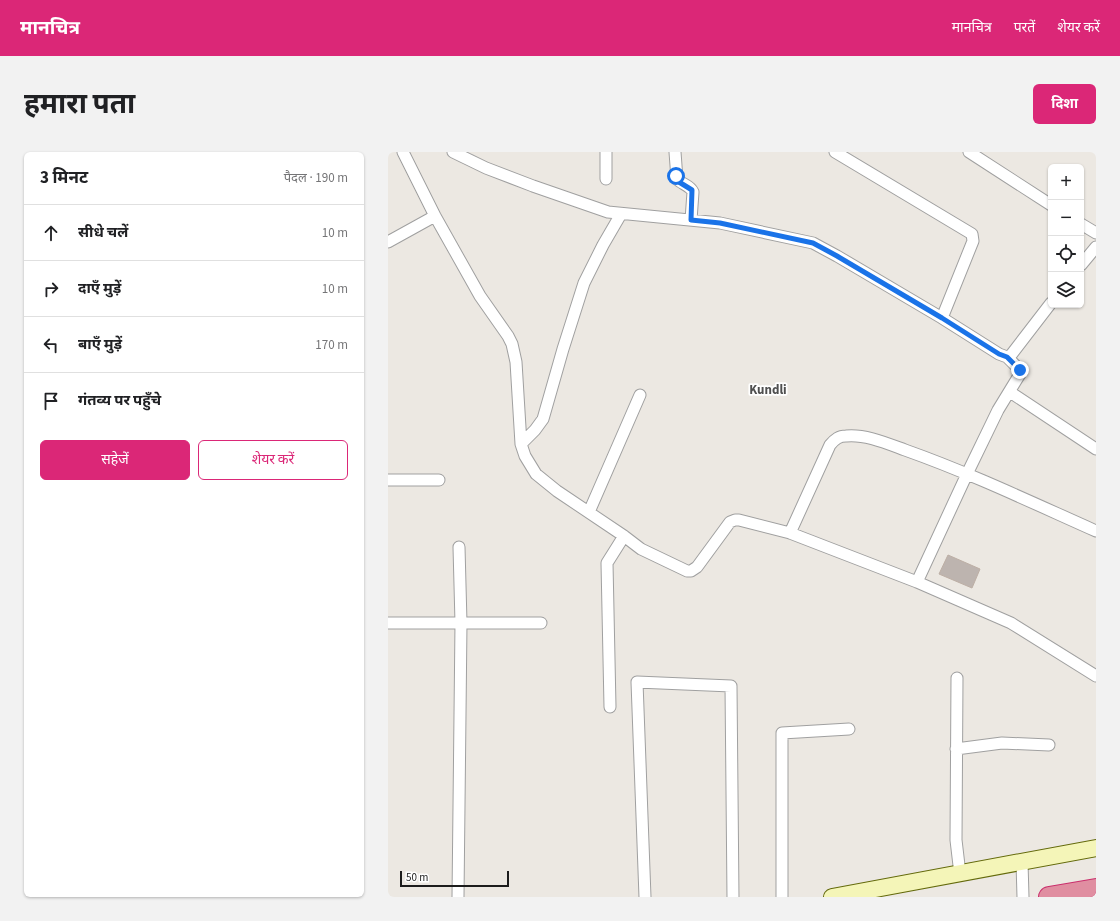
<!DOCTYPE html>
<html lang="hi">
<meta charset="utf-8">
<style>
body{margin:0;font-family:"Source Sans 3","Noto Sans Devanagari",sans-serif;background:#f2f2f2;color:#202124}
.controls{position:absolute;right:12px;top:12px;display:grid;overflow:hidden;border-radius:6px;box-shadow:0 1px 3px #0004}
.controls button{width:36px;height:36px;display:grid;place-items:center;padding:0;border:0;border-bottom:1px solid #e0e0e0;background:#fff;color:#202124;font:20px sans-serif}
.scale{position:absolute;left:12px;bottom:10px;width:109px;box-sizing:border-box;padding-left:4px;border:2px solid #1c1c1c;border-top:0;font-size:11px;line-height:14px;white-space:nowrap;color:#1c1c1c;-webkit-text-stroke:3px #fff;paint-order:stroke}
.stop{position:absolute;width:12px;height:12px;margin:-9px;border:3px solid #1a73e8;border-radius:50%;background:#fff}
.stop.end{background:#1a73e8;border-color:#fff;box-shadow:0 1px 4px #0008}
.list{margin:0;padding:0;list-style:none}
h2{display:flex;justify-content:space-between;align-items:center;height:52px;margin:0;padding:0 16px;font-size:17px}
h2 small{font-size:13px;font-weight:400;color:#757577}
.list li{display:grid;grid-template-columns:26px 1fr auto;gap:12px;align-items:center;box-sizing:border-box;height:56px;padding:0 16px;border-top:1px solid #e0e0e0}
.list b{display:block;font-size:15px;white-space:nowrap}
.list em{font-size:13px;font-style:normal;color:#757577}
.actions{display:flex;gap:8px;padding:12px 16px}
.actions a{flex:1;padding:9px 0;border:1px solid #db2777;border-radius:6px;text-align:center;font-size:14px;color:#db2777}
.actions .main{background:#db2777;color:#fff}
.icon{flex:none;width:22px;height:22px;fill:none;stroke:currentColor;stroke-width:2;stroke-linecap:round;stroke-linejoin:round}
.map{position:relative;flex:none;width:708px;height:745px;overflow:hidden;border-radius:6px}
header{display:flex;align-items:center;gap:24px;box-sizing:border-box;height:56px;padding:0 20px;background:#db2777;color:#fff}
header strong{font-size:19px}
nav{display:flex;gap:22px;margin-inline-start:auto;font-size:14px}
.intro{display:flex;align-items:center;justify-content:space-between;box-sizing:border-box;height:96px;padding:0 24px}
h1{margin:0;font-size:28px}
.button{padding:10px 18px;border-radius:6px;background:#db2777;color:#fff;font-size:14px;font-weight:700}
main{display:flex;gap:24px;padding:0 24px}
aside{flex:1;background:#fff;border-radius:6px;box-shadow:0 1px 3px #0004}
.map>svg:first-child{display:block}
.building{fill:#bdb4af;stroke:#bdafa5}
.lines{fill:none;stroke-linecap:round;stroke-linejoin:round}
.street-casing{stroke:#a0a0a0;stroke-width:13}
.secondary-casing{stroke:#646a0c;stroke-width:18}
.highway-casing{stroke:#ca2f6c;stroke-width:22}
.street{stroke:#fff;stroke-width:11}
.secondary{stroke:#f4f5b8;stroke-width:16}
.highway{stroke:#e08ea1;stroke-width:20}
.route{stroke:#1a73e8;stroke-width:5}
.labels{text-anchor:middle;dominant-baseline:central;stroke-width:3.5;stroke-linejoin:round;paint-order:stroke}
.quarter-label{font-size:13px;font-weight:bold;fill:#4f4f4f;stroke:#fff}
</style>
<header>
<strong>मानचित्र</strong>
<nav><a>मानचित्र</a><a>परतें</a><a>शेयर करें</a></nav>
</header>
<div class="intro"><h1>हमारा पता</h1><a class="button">दिशा</a></div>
<main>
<aside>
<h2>3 मिनट<small>पैदल · 190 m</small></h2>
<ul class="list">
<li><svg class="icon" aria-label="ahead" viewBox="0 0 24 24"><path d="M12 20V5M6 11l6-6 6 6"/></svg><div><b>सीधे चलें</b></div><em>10 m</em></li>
<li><svg class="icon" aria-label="right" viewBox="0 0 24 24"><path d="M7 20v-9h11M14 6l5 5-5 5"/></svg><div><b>दाएँ मुड़ें</b></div><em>10 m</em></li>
<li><svg class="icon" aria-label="left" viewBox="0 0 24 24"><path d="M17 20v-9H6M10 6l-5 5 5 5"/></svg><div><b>बाएँ मुड़ें</b></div><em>170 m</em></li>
<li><svg class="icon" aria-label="arrive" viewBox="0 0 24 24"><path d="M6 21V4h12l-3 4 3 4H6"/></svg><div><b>गंतव्य पर पहुँचे</b></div></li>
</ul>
<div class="actions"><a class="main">सहेजें</a><a>शेयर करें</a></div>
</aside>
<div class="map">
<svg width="708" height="745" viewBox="0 0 708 745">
<rect width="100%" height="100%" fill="#ece8e2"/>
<path class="building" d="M560,403L592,417L584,436L551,422Z"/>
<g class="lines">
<g class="street-casing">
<path id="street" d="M15,0L47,64L92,144L120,184L124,192L128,210L133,292L137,304L148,322L169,339L236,384L253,397L299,419H303L309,415L342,370L347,368H351L402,381L529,430L623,471L708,524
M65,0L98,16L145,34L220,60L332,71L425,91L449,104L554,166L611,202L619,205L623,203L663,151
M218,0V27
M287,0L289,27C293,32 302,33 305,40L303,68
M447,0L584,82L585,89L554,166
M581,0L663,53
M693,72L708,81
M0,90L47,64
M693,113L708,95
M622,240L708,297
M133,292L147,278L155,267L175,197L196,131L215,93L233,62
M0,328H51
M201,360L252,243
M402,381L442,293C447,287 451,284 458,284C477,282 498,291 517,298C582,321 645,351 708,379
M529,430L579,322L610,258L632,222V218L619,205
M0,471H153
M569,526L568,688L572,722
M222,555L219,411L236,384
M568,597L614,591L661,593
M634,710L635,745
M70,745L73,471L71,395
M257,745L249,530L343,534L345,745
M394,745V581L461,577"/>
</g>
<g class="secondary-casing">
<path id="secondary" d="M444,745L708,696"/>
</g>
<g class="highway-casing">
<path id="highway" d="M661,745L708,737"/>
</g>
<use href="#street" class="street"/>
<use href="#secondary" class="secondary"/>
<use href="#highway" class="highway"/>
</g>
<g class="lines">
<path class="route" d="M288,24L291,30L304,38L303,68L332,71L425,91L449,104L554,166L611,202L619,205L632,218"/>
</g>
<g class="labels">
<g class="quarter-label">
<text x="380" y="238">Kundli</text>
</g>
</g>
</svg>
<div class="controls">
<button>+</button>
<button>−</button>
<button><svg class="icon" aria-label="locate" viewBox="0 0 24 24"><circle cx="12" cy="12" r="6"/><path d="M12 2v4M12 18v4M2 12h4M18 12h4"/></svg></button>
<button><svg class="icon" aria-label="layers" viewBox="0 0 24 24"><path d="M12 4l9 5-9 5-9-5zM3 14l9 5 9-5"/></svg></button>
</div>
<div class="scale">50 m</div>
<div class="stop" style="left:288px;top:24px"></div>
<div class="stop end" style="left:632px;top:218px"></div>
</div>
</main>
